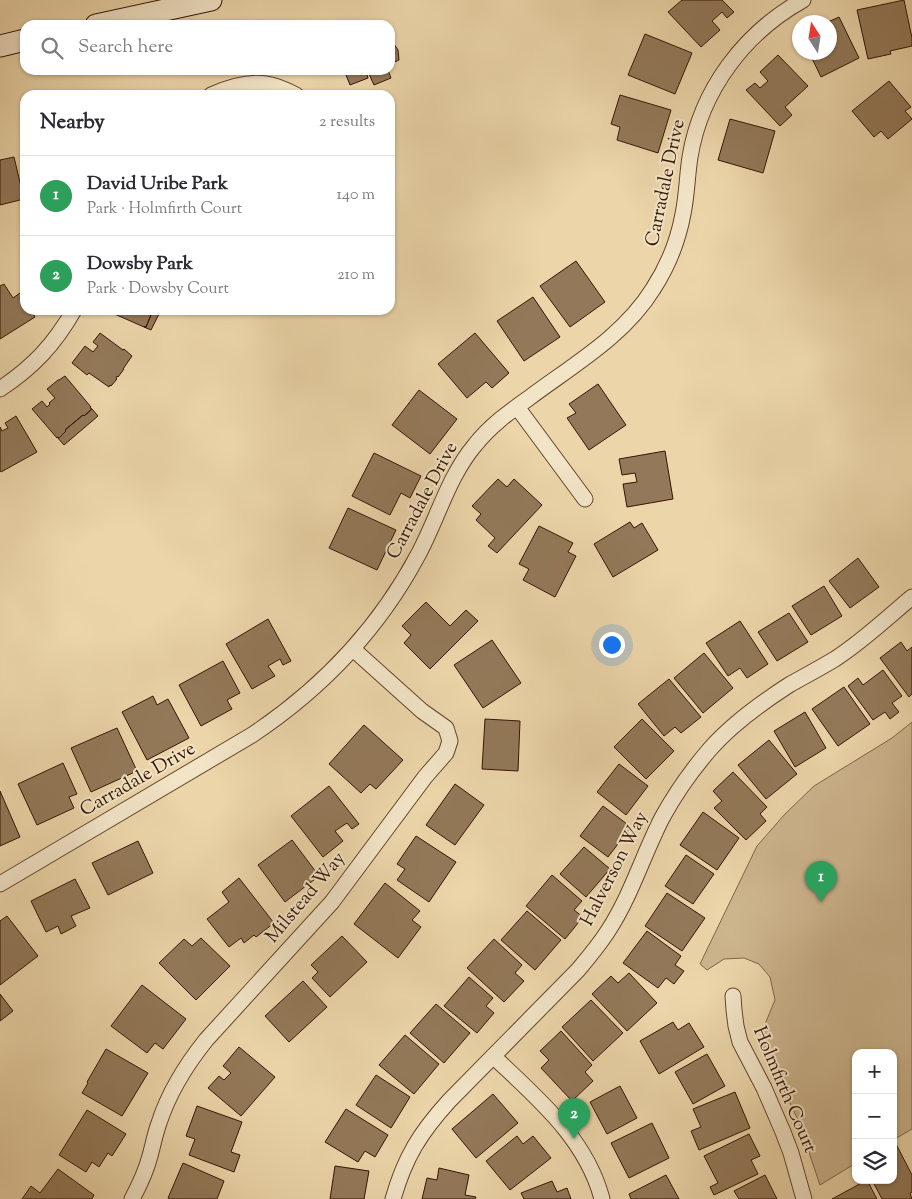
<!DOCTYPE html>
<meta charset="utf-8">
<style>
body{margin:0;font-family:"Sorts Mill Goudy",serif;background:#f7f7f7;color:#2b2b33}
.controls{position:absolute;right:15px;bottom:15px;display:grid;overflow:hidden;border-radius:10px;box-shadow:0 1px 4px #0004}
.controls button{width:45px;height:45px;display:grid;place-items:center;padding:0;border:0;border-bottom:1px solid #e1e1e2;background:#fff;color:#2b2b33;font:25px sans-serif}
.compass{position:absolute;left:792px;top:15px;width:45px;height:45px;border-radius:50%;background:#fff;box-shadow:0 1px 4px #0004;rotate:348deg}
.you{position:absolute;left:611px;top:644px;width:18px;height:18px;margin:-12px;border:4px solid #fff;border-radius:50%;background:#1a73e8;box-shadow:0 0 0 8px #1a73e833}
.badge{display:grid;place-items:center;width:32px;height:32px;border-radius:50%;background:#0b8043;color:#fff;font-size:16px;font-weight:700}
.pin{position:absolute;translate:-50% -41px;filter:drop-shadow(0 1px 2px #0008)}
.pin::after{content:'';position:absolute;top:26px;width:18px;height:15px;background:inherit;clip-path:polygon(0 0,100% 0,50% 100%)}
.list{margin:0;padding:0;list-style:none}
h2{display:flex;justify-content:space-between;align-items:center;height:65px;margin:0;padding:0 20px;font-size:21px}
h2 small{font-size:16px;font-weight:400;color:#7c7c81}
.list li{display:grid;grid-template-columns:32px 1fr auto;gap:15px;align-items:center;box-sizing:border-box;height:80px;padding:0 20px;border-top:1px solid #e1e1e2}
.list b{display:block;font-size:19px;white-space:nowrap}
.list p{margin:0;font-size:16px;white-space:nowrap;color:#7c7c81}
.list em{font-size:16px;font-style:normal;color:#7c7c81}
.icon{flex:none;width:28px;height:28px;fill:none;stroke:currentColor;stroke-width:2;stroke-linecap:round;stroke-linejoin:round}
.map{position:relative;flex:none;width:912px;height:1199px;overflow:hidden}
.search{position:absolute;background:#fff;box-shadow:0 1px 4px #0004;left:20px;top:20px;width:375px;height:55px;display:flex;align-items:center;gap:12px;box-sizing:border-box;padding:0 18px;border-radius:15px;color:#7c7c81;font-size:19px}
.panel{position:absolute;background:#fff;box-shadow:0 1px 4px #0004;left:20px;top:90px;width:375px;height:225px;border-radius:15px}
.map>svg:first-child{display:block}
.green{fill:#ccb48d;stroke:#806448}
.building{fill:#937959;stroke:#341503}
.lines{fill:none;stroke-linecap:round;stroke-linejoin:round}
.street-casing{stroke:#62452c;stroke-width:17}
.secondary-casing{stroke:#341503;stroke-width:23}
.street{stroke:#f2e4c7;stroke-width:15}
.secondary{stroke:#f2e4c7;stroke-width:21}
.labels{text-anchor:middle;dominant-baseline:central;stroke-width:4;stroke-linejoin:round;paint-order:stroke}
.street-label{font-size:19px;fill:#341503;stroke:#f2e4c7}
</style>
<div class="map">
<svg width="912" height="1199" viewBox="0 0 912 1199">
<rect width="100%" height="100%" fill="#ebd5a9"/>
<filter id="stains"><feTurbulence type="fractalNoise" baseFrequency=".004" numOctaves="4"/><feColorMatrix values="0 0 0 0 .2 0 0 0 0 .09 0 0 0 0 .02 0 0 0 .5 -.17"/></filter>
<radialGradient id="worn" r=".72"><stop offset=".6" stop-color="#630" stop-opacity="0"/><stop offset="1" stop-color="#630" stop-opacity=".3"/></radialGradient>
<path class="green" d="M912,722V1129L893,1140V1053H856V1163L820,1185L798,1120L763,1046V1029L775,1000L770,977L759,964L744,958L724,959L707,970L700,964L757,846L785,814L814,786L892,738Z"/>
<path class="building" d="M682,0H722L734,12L727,18L722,12L712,21L720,30L701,47L668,12Z
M904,0L912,38V46L890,51L891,54L868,59L857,10Z
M839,17L859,58L821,77L809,52H830V22H828Z
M645,34L692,53L675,94L628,75Z
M392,41L398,50L399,60L390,64V42Z
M778,55L808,86L785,107L792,115L780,126L746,90L755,83L760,88L768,81L760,72Z
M344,70H380L367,75L368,78L350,85Z
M380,70H388L391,78L374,85L369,74Z
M889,81L911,107L905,111L912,119L888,139L881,131L874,137L852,111Z
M620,95L671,110L658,153L617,140L620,127L611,124Z
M730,119L775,131L763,173L718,160Z
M14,157L24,199L0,205V160Z
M576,261L605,302L570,327L540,286Z
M4,284L13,298L20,293L25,301V310H31L35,317L0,339V286Z
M533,297L560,337L524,361L497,321Z
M111,310H153L146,327L145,326L144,327L110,312Z
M153,310H161L151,330L144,327H146Z
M100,333L123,350L124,349L132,356L123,369H124L118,377L117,376L116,378L117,379L111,386L110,385L109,387L89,373L87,375L72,363L85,346L93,352L98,346L93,342Z
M475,333L509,373L492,388L486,382L467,398L438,364Z
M65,376L91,407L90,408L92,409L84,416L83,415L65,430L66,431L59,438L58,437L57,438L32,409L42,401L47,407L50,404L49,403L55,398L47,389L58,380H59Z
M598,384L626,425L589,450L567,418L576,413L569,404Z
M419,390L457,419L430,454L392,425Z
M92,409L98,416L64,445L57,437L59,438L66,431L65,430L83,415L84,416Z
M16,416L37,452L1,472L0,470V427L2,431L8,428L5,423Z
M665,451L673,499L627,507L623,484L637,482L635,473L622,475L619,459Z
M374,453L421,476L410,498L401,493L390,515L352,496Z
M498,479L507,487L514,479L542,505L497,553L488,546L495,538L476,520L481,514L472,506Z
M348,508L396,530L377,570L329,548Z
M630,522L634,528L642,523L658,550L613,577L594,544Z
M539,526L573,543L568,552L576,556L555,597L523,580L529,569L519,564Z
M858,558L879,587L850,608L829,581Z
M824,586L842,616L811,635L792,606Z
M426,602L450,626L466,610L478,621L430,669L404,643L411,635L402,626Z
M789,613L808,642L777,661L758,632Z
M268,619L291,661L283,665L280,659L268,666L275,676L252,689L226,644Z
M740,621L768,664L747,678L740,668L728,676L706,643Z
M492,640L521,683L483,708L454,665Z
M901,642L907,651L912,647V694L909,697L880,658Z
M704,653L733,688L703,713L674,678Z
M223,661L240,693L227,700L232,709L201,726L179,685Z
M883,670L902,696L892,703L899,712L890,719L885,712L873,720L848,686L858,678L863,685Z
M669,679L701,717L681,733L675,727L664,736L638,704Z
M844,687L870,724L838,746L812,709Z
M153,696L157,705L168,699L189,738L147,760L122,712Z
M805,712L826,748L795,767L774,731Z
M485,719L520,721L518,771L482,769Z
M642,719L674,751L646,779L614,747Z
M364,725L403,760L376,789L370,784L361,793L329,764Z
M117,728L137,771L91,792L71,748Z
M769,740L797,774L766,799L738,765Z
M63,763L77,794L69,797L74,808L37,825L18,784Z
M619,764L648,786L626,815L597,792Z
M733,772L767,807L760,814L766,821L746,840L714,808L722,801L713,791Z
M455,784L484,805L455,845L426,825Z
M329,786L359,824L352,829L347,823L335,831L343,841L323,857L291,816Z
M0,791L20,837L0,846Z
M603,806L631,827L608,857L580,836Z
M703,812L739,838L717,870L680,845Z
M416,836L456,862L429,902L397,880L405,869L397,864Z
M292,840L319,876L285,902L258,865Z
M138,841L153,873L108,895L92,863Z
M584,847L610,869L586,897L560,874Z
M686,855L714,874L693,904L665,886Z
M552,875L582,901L574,910L583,917L565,939L526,906Z
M239,878L274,923L256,937L254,935L244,943L241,938L229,947L207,919L229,902L222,892Z
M75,879L90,908L71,916L76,926L61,934L58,926L46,932L31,901Z
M385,883L420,911L412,920L421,927L398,958L354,924Z
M667,893L705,918L682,951L645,926Z
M527,911L561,940L535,970L501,940Z
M7,916L38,956L0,985V921Z
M647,931L681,956L675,965L684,971L674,984L666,978L658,988L623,963Z
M342,936L367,962L330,997L312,978L318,972L311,965Z
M201,938L230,966L196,1000L159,963L184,939L192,946Z
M494,939L522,965L515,973L524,981L504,1002L467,968Z
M629,973L657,1003L627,1031L592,994L611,976L618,983Z
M469,977L493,998L486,1006L494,1013L477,1033L444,1006Z
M303,981L327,1007L289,1042L265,1016Z
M142,985L186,1019L163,1049L155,1043L147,1053L111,1026Z
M0,994L13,1011L0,1021Z
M591,1000L623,1033L593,1061L562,1027Z
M436,1004L470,1033L444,1063L410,1033Z
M673,1022L678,1030L689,1023L704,1047L659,1074L640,1041Z
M561,1031L592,1065L585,1072L593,1081L572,1101L541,1068L549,1060L540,1051Z
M405,1035L439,1064L414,1094L379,1065Z
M239,1047L275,1077L241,1116L208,1088L219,1076L224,1080L231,1073L223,1066Z
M106,1049L148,1073L122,1116L82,1093L88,1083L87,1082Z
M707,1054L725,1086L693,1104L675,1072Z
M376,1075L410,1097L391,1128L356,1105Z
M620,1086L637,1118L607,1134L590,1102Z
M735,1092L750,1128L699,1150L691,1131L701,1127L693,1109Z
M493,1094L518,1123L476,1158L452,1129Z
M197,1106L242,1122L231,1152L240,1155L234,1172L189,1155L195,1139L186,1136Z
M346,1109L388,1135L375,1157L365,1151L358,1162L325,1142Z
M87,1110L126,1134L112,1156L108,1153L99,1167L92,1162L86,1172L59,1155Z
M652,1123L669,1158L629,1178L611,1143Z
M749,1134L760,1156L751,1160L758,1174L714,1195L710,1187L718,1183L704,1156Z
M517,1136L523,1144L533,1136L551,1158L510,1190L486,1161Z
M896,1144L912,1175V1192L910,1193L912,1199H882L872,1180H893V1146Z
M183,1163L224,1181L217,1199H170L168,1198Z
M335,1166L369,1171L364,1199H330Z
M439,1168L469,1175L465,1195L476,1197L475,1199H422L427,1178L437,1180Z
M58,1169L94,1195L92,1199H22L31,1186L40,1193Z
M666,1175L679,1199H631L629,1194Z
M765,1175L777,1199H739L734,1191Z
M867,1180L877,1199H832Z
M552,1181L557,1192L567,1188L571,1199H524L521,1193Z"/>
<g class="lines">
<g class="street-casing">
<path id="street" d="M211,95C227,88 248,81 266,84C276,85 286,90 296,95
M0,389C33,367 54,345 74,310
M517,407L585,499
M0,884L252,735C321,689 379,628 418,555C438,518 448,477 475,445C490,426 509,412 529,398C573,365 624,336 653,289C668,266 678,241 683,214C687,195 687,176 690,157C701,90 744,33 803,0
M733,996L734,1010L736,1026L740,1042L764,1088L783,1132L791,1153L804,1199
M493,1056C537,1098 586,1138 602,1199
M132,1199C139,1186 146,1171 150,1156C153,1145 155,1134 159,1123C169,1092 186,1065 206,1040L332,902L425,777L446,753L450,741L446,728L422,711L353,649
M393,1199C405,1157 420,1133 449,1101L578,970C589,957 599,945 608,931C631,896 643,855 662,818C675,794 692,770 710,749C732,724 761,703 789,685C805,676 820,668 835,659C863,641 887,618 912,597"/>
</g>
<g class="secondary-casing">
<path id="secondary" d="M96,25L211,0
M0,46L25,40"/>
</g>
<use href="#street" class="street"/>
<use href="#secondary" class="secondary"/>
</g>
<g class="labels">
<g class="street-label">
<text transform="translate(666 183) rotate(-78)">Carradale Drive</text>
<text transform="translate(423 501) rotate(-62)">Carradale Drive</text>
<text transform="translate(138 780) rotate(-30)">Carradale Drive</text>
<text transform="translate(615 869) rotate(-63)">Halverson Way</text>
<text transform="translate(306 898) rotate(-50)">Milstead Way</text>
<text transform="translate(784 1090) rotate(67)">Holmfirth Court</text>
</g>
</g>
<rect width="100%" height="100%" filter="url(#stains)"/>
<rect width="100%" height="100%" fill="url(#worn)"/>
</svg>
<div class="controls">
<button>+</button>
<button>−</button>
<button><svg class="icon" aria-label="layers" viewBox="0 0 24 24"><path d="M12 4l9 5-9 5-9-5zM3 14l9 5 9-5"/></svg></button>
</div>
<svg class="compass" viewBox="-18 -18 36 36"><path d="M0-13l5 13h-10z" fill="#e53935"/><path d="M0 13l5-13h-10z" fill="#7c7c81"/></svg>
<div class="you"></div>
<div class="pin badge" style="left:821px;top:902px;background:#2e9e5b">1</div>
<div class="pin badge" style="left:574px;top:1139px;background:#2e9e5b">2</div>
<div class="search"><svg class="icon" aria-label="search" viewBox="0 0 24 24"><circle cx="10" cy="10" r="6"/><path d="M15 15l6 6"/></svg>Search here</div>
<section class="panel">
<h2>Nearby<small>2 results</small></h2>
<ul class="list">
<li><span class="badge" style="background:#2e9e5b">1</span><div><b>David Uribe Park</b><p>Park · Holmfirth Court</p></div><em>140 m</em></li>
<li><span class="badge" style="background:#2e9e5b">2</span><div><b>Dowsby Park</b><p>Park · Dowsby Court</p></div><em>210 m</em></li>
</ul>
</section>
</div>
